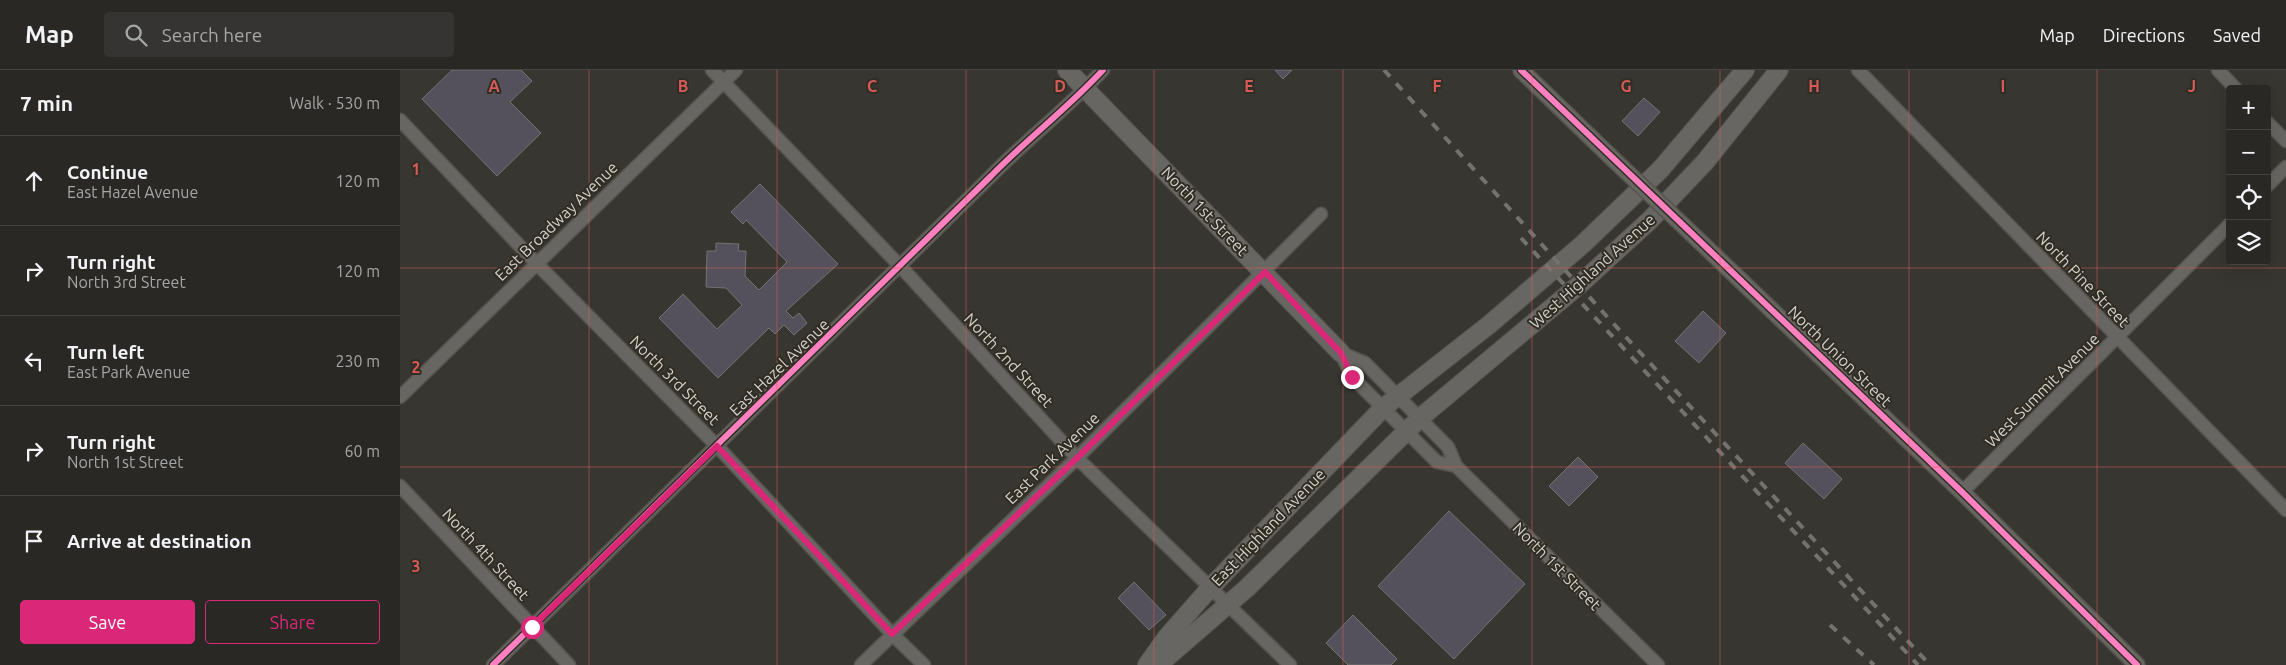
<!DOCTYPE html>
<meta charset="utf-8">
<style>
body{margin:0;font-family:Ubuntu,sans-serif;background:#363432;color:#f1f3f6}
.controls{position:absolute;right:15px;top:15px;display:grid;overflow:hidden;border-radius:5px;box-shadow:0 5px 20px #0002}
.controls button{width:45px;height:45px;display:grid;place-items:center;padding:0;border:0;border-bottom:1px solid #464442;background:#2a2825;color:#f1f3f6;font:25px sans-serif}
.stop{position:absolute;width:15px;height:15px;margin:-11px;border:4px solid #db2777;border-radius:50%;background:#fff}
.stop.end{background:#db2777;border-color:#fff;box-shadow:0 1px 5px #0008}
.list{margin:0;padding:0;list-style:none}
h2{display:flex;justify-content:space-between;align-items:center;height:65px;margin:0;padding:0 20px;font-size:21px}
h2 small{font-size:16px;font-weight:400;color:#a5a6a7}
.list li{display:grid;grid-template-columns:32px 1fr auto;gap:15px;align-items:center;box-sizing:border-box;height:90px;padding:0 20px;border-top:1px solid #464442}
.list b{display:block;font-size:19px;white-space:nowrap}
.list p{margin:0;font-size:16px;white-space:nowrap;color:#a5a6a7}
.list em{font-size:16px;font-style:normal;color:#a5a6a7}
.actions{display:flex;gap:10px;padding:15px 20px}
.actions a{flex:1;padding:11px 0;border:1px solid #db2777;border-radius:5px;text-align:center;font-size:18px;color:#db2777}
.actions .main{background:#db2777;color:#fff}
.icon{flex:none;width:28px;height:28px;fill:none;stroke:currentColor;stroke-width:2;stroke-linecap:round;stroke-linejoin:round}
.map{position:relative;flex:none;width:1886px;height:595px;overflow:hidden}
header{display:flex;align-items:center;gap:30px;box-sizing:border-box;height:70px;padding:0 25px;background:#2a2825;border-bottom:1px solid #464442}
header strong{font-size:24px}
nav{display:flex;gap:28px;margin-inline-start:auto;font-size:18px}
.search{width:350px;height:45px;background:#363432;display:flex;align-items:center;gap:12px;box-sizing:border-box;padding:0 18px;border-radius:5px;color:#a5a6a7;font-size:19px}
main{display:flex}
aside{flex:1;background:#2a2825}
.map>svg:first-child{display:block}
.building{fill:#54505c;stroke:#747372}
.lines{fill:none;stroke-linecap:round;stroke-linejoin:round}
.minor-casing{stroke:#56544f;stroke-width:15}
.tertiary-casing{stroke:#56544f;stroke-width:18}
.secondary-casing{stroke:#56544f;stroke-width:20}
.minor{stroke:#686662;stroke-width:12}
.tertiary{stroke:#686662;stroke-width:15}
.secondary{stroke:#686662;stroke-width:18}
.rail{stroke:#74726f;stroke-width:4;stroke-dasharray:9 9;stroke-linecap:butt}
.tertiary-bridge-casing{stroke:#56544f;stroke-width:18;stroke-linecap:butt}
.tertiary-bridge{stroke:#686662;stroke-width:15}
.cycleway-casing{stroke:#312d24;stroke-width:9}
.cycleway{stroke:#ff80c0;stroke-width:6}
.route{stroke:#db2777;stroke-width:6}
.grid{fill:none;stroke:#d55b59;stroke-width:1;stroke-opacity:0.55}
.labels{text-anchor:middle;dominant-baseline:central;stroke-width:4;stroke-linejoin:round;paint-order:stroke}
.street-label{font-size:16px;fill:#d3d1cb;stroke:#312d24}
.grid-label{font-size:16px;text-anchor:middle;font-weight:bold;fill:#d55b59;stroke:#312d24;stroke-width:4;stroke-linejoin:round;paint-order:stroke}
</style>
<header>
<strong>Map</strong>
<div class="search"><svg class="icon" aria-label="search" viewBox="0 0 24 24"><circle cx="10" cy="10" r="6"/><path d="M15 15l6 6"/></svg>Search here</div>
<nav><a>Map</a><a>Directions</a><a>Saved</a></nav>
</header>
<main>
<aside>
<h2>7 min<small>Walk · 530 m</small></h2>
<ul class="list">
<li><svg class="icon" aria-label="ahead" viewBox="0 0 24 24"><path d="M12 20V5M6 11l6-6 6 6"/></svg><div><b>Continue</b><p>East Hazel Avenue</p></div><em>120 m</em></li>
<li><svg class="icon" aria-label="right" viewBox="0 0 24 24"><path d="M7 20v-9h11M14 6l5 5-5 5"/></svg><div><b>Turn right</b><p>North 3rd Street</p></div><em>120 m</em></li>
<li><svg class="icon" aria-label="left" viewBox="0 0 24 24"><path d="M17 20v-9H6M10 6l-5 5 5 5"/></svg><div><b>Turn left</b><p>East Park Avenue</p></div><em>230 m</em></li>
<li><svg class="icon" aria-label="right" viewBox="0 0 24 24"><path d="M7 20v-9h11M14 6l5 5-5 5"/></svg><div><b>Turn right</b><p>North 1st Street</p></div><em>60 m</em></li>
<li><svg class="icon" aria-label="arrive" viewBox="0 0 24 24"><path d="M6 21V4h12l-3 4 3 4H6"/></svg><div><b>Arrive at destination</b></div></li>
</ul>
<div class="actions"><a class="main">Save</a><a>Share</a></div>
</aside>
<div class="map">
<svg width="1886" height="595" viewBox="0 0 1886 595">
<rect width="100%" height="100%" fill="#383631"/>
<path class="building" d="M52,0H121L132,11L110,32L141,63L97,106L22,29Z
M875,0H892L883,9Z
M1244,28L1260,42L1238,66L1222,51Z
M360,114L438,194L386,241L393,248L399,243L407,253L394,265L384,255L375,264L369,258L318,308L259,248L283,224L317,259L342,235L326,218L306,217L307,181H316V173L339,174L338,181H346L345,206L359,220L387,192L346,150L343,154L331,142Z
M1303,241L1326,263L1299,293L1275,271Z
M1403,373L1442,409L1424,429L1385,393Z
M1178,387L1198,407L1169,436L1149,416Z
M1049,441L1125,514L1054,589L978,516Z
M734,512L766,545L749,560L718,528Z
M953,545L997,589L991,595H948L926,573Z"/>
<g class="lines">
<g class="minor-casing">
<path id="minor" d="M312,0L501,197L677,388L890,595
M1458,0L1886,440
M1818,0L1836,19
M0,50L136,193L317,376L492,564L524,595
M1867,52L1886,71
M1867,116L1886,97
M941,283L965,293L1048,377L1056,396L1258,595
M941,283L952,307L1037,392L1056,396
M0,327L336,0
M0,416L169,595
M1562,422L1830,154
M93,595C260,433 426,270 591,106C627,69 668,38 703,0
M461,595L677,388L921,144"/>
</g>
<g class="tertiary-casing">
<path id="tertiary" d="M1121,0L1213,89
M1290,162L1562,422L1737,595"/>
</g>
<g class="secondary-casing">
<path id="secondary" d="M667,0L941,283
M747,595L767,567L810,518L983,338L1090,254L1183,174L1260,100L1345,0
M758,595L847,518L1020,348L1179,215L1249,151L1305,92L1379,0"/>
</g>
<use href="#minor" class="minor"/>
<use href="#tertiary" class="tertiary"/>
<use href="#secondary" class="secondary"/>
<path class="rail" d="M984,0L1211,251L1530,595
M1121,168L1518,595
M1430,555L1474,595"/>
<g class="tertiary-bridge-casing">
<path id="tertiary-bridge" d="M1213,89L1290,162"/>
</g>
<use href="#tertiary-bridge" class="tertiary-bridge"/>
<g class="cycleway-casing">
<path id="cycleway" d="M1121,0L1562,422L1737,595
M93,595C260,433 426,270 591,106C627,69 668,38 703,0"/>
</g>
<use href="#cycleway" class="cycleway"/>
</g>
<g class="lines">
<path class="route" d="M132,557L317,376L492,564L677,388L865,202L941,283L952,307"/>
</g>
<path class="grid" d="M189,0V595M377,0V595M566,0V595M754,0V595M943,0V595M1132,0V595M1320,0V595M1509,0V595M1697,0V595M0,198H1886M0,397H1886"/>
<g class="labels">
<g class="street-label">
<text transform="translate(805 141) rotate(46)">North 1st Street</text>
<text transform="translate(156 151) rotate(-44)">East Broadway Avenue</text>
<text transform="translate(1192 201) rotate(-42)">West Highland Avenue</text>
<text transform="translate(1683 209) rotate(46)">North Pine Street</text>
<text transform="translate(1440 286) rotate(44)">North Union Street</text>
<text transform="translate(609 290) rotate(47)">North 2nd Street</text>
<text transform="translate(379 297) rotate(-44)">East Hazel Avenue</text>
<text transform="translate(275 310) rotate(45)">North 3rd Street</text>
<text transform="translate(1642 320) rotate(-45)">West Summit Avenue</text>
<text transform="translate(652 388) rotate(-44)">East Park Avenue</text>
<text transform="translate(868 457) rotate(-46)">East Highland Avenue</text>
<text transform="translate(86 484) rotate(47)">North 4th Street</text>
<text transform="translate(1157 496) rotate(45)">North 1st Street</text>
</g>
</g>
<g class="grid-label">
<text x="94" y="22">A</text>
<text x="283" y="22">B</text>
<text x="472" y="22">C</text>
<text x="660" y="22">D</text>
<text x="849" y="22">E</text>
<text x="1037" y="22">F</text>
<text x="1226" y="22">G</text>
<text x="1414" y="22">H</text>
<text x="1603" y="22">I</text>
<text x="1792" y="22">J</text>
<text x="16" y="105">1</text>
<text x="16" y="303">2</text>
<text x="16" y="502">3</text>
</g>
</svg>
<div class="controls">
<button>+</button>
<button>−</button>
<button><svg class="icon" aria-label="locate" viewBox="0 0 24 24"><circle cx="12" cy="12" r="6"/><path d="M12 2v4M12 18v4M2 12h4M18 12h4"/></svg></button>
<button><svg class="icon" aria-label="layers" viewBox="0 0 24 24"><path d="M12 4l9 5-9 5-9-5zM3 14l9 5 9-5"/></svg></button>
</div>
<div class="stop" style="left:132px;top:557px"></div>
<div class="stop end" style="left:952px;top:307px"></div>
</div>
</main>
